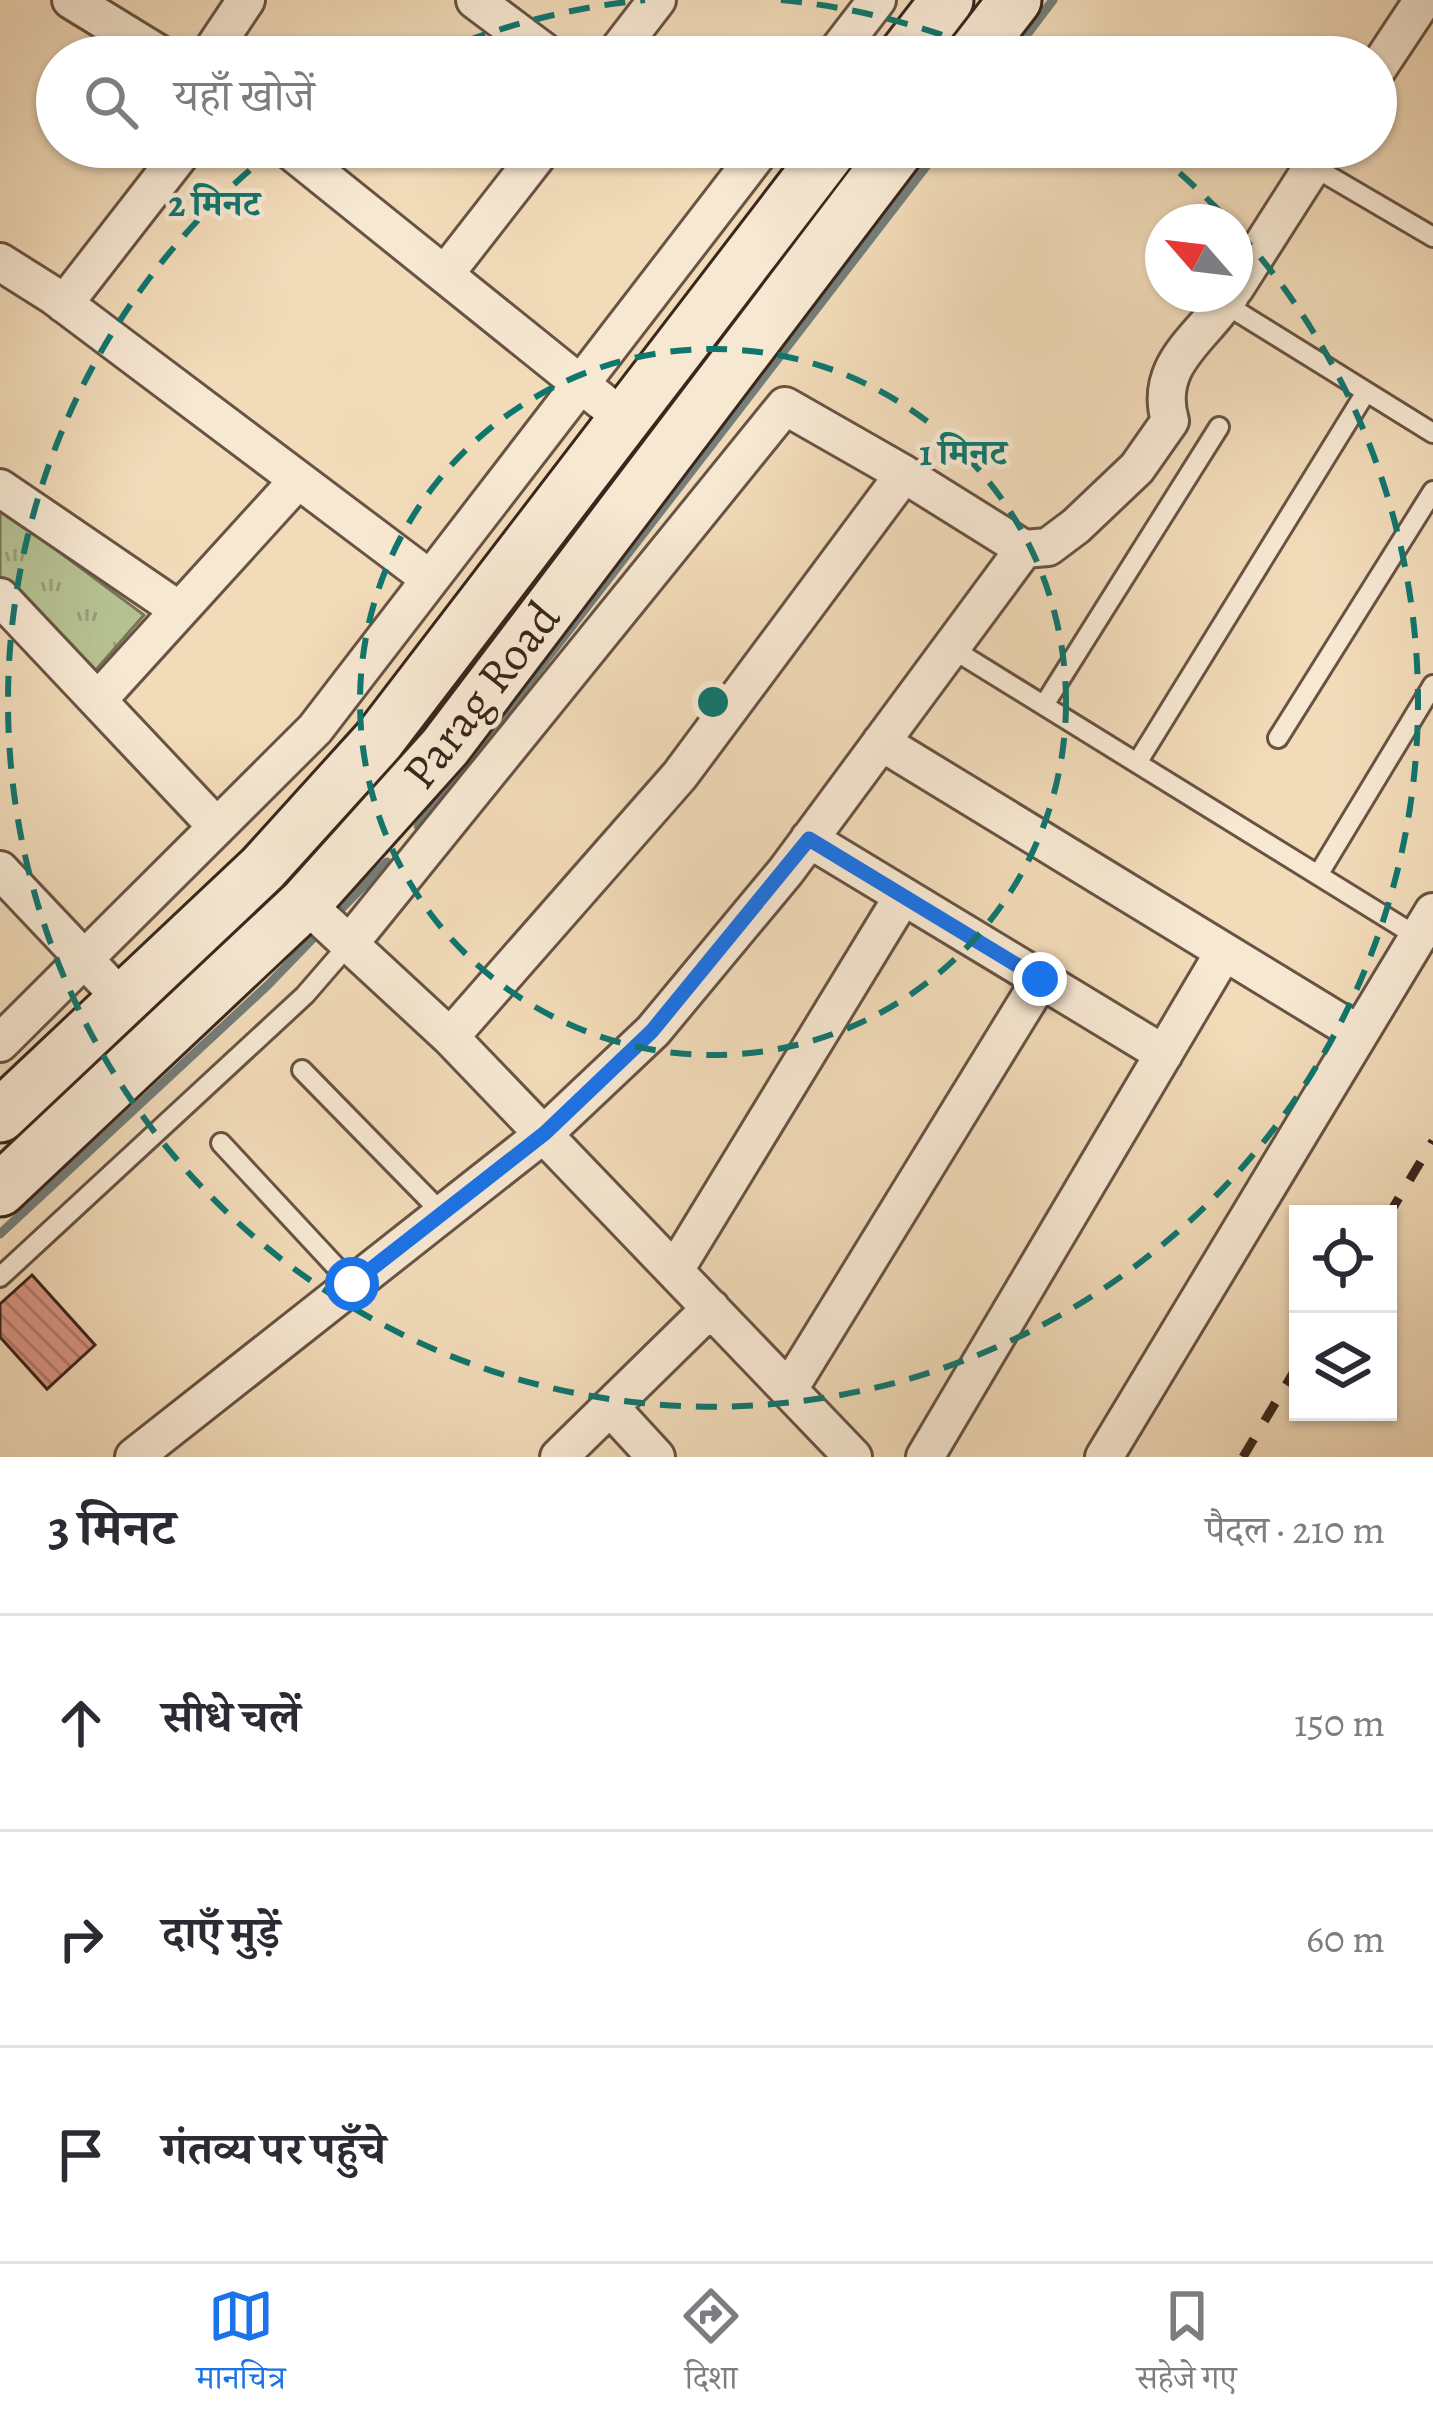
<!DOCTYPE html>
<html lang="hi">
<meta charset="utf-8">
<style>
body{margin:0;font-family:Alegreya,"Noto Serif Devanagari",serif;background:#f7f7f7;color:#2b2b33}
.controls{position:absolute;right:36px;bottom:36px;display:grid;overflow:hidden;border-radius:0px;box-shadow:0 3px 9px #0004}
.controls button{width:108px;height:108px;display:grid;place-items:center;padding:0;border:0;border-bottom:3px solid #e1e1e2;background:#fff;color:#2b2b33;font:60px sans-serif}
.compass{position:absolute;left:1145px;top:204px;width:108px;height:108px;border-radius:50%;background:#fff;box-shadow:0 3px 9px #0004;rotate:298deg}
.stop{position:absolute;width:36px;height:36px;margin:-27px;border:9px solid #1a73e8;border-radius:50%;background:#fff}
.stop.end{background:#1a73e8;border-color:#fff;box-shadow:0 3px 12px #0008}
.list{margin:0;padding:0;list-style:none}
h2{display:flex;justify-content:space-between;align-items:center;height:156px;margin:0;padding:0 48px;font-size:51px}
h2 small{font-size:39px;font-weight:400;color:#7c7c81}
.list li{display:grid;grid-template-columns:78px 1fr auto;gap:36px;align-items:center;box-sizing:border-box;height:216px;padding:0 48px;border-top:3px solid #e1e1e2}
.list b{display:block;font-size:45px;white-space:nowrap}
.list em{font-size:39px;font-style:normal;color:#7c7c81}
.icon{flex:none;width:66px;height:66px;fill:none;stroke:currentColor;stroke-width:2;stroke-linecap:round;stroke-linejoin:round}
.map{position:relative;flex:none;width:1433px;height:1457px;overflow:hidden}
.search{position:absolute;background:#fff;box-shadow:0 3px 9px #0004;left:36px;right:36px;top:36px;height:132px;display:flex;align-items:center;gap:30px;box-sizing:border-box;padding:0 42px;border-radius:66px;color:#7c7c81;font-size:45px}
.sheet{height:804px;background:#fff}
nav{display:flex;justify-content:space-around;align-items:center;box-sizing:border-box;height:168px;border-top:3px solid #e1e1e2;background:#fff;font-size:33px;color:#7c7c81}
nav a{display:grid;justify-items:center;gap:6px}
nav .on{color:#1a73e8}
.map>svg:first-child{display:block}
.grass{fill:url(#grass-tufts);stroke:#787458;stroke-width:3}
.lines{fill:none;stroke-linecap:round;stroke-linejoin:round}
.stream{stroke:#757e79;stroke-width:9}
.building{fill:url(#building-back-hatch);stroke:#3a261d;stroke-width:3}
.lane-casing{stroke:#685344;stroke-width:24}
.street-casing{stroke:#685344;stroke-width:42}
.secondary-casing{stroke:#3a261d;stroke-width:57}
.lane{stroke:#f7e8d2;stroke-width:18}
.street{stroke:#f7e8d2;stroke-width:36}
.secondary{stroke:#f7e8d2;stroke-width:51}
.rail{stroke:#3a261d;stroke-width:9;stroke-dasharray:21 21;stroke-linecap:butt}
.route{stroke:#1a73e8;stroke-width:15}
.ring{fill:none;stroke:#0f766e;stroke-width:6;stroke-dasharray:21 15}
.labels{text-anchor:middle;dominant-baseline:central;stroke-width:9;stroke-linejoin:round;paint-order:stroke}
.street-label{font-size:48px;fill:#3a261d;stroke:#f7e8d2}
.centre{fill:#0f766e;stroke:#f7e8d2;stroke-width:6}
.ring-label{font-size:36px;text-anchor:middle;font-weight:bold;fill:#0f766e;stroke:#f7e8d2;stroke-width:9;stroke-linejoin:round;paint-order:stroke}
</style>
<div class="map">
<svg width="1433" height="1457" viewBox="0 0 1433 1457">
<defs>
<pattern id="grass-tufts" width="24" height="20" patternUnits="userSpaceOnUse" patternTransform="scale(3)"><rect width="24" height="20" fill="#b6c192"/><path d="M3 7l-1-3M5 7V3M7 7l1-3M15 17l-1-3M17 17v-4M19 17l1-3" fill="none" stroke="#959d77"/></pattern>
<pattern id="building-back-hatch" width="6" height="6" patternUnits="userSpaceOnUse" patternTransform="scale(3)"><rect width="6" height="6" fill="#da9685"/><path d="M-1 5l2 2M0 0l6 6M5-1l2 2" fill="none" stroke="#b27a6c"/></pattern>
</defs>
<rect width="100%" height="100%" fill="#f2dbb9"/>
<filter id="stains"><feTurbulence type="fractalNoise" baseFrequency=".00167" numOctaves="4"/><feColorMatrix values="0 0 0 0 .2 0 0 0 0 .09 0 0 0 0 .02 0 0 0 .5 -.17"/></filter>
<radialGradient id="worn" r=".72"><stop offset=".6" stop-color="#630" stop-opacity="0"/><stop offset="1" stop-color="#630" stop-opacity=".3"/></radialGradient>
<path class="grass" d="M0,508L144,615L94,672L0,576Z"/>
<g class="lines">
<path class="stream" d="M1010,57L1053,0
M418,826L941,147
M334,916L387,862
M0,1234L268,985L323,928"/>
</g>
<path class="building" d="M32,1275L95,1345L47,1389L0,1337V1304Z"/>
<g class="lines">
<g class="lane-casing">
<path id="lane" d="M1312,166L1433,237
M1225,304L1433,433
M951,648L1418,937
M1044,705L1219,427
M1278,738L1433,491
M1137,763L1366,392
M1318,875L1433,685
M302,1070L442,1213
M221,1143L352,1284
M0,1277L305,995L350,943"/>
</g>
<g class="street-casing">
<path id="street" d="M71,0L164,57
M475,0L551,57
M208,57L246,0
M613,57L657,0
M833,57L877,0
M1376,71L1423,0
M286,147L624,419
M0,262L54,296L430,579
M445,274L544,147
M1235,288L1325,147
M64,304L186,147
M0,488L179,610
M0,597L217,827
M98,700L298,480
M881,742L1359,1034
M809,839L1164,1054
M0,870L123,1000
M305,903L450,1037L853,1457
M350,943L785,406L904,474L1024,549L1048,547L1076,526L1137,468L1170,421C1153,363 1204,337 1231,294
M450,1037L680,775L904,474
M0,1043L315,729L763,147
M675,1270L903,896
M789,1389L1041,979
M610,1407L656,1457
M134,1457L545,1133L653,1031L786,871L1024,549
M559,1457L711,1308
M925,1457L1224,952
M1104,1457L1433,912"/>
</g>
<g class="secondary-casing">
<path id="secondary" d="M903,57L947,0
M971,57L1015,0
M0,1116L263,868L378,741L833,147
M0,1190L305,903L445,747L900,147"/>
</g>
<use href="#lane" class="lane"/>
<use href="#street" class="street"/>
<use href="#secondary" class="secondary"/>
<path class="rail" d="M1388,1216L1433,1141
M1243,1457L1298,1365"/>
</g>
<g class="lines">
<path class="route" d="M352,1284L545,1133L652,1031L809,839L1040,979"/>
</g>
<g class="ring">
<circle cx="713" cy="702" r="353"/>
<path d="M432 55A705 705 0 0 1 645 0M781 0A705 705 0 0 1 994 55M1152 150A705 705 0 0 1 1229 221M1237 230A705 705 0 1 1 274 150"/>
</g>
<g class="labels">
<g class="street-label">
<text transform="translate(481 695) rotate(-52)">Parag Road</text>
</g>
</g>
<circle cx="713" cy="702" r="18" class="centre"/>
<g class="ring-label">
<text x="214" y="216">2 मिनट</text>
<text x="963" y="465">1 मिनट</text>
</g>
<rect width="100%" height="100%" filter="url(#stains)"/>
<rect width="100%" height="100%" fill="url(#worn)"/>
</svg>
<div class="controls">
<button><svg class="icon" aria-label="locate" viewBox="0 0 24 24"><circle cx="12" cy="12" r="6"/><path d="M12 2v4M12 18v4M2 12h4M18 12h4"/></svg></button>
<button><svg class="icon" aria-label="layers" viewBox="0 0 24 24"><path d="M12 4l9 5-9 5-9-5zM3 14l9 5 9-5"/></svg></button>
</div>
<svg class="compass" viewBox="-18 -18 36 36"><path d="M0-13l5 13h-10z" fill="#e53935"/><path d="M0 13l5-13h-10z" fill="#7c7c81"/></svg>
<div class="stop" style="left:352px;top:1284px"></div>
<div class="stop end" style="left:1040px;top:979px"></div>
<div class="search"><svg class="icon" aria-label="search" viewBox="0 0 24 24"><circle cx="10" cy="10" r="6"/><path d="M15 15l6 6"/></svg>यहाँ खोजें</div>
</div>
<section class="sheet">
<h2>3 मिनट<small>पैदल · 210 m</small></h2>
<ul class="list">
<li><svg class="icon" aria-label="ahead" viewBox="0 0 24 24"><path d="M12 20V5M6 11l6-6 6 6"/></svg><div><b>सीधे चलें</b></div><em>150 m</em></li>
<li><svg class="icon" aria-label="right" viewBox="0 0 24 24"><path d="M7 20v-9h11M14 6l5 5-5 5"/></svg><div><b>दाएँ मुड़ें</b></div><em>60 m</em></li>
<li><svg class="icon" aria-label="arrive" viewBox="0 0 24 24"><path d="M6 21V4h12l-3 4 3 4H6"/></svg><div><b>गंतव्य पर पहुँचे</b></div></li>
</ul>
</section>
<nav>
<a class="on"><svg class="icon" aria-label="map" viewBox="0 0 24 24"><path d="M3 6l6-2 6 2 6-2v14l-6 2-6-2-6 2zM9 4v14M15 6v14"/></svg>मानचित्र</a>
<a><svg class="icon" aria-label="directions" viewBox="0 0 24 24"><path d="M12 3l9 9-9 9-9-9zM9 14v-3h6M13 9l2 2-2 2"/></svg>दिशा</a>
<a><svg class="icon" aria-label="saved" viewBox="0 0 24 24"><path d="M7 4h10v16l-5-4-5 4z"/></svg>सहेजे गए</a>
</nav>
